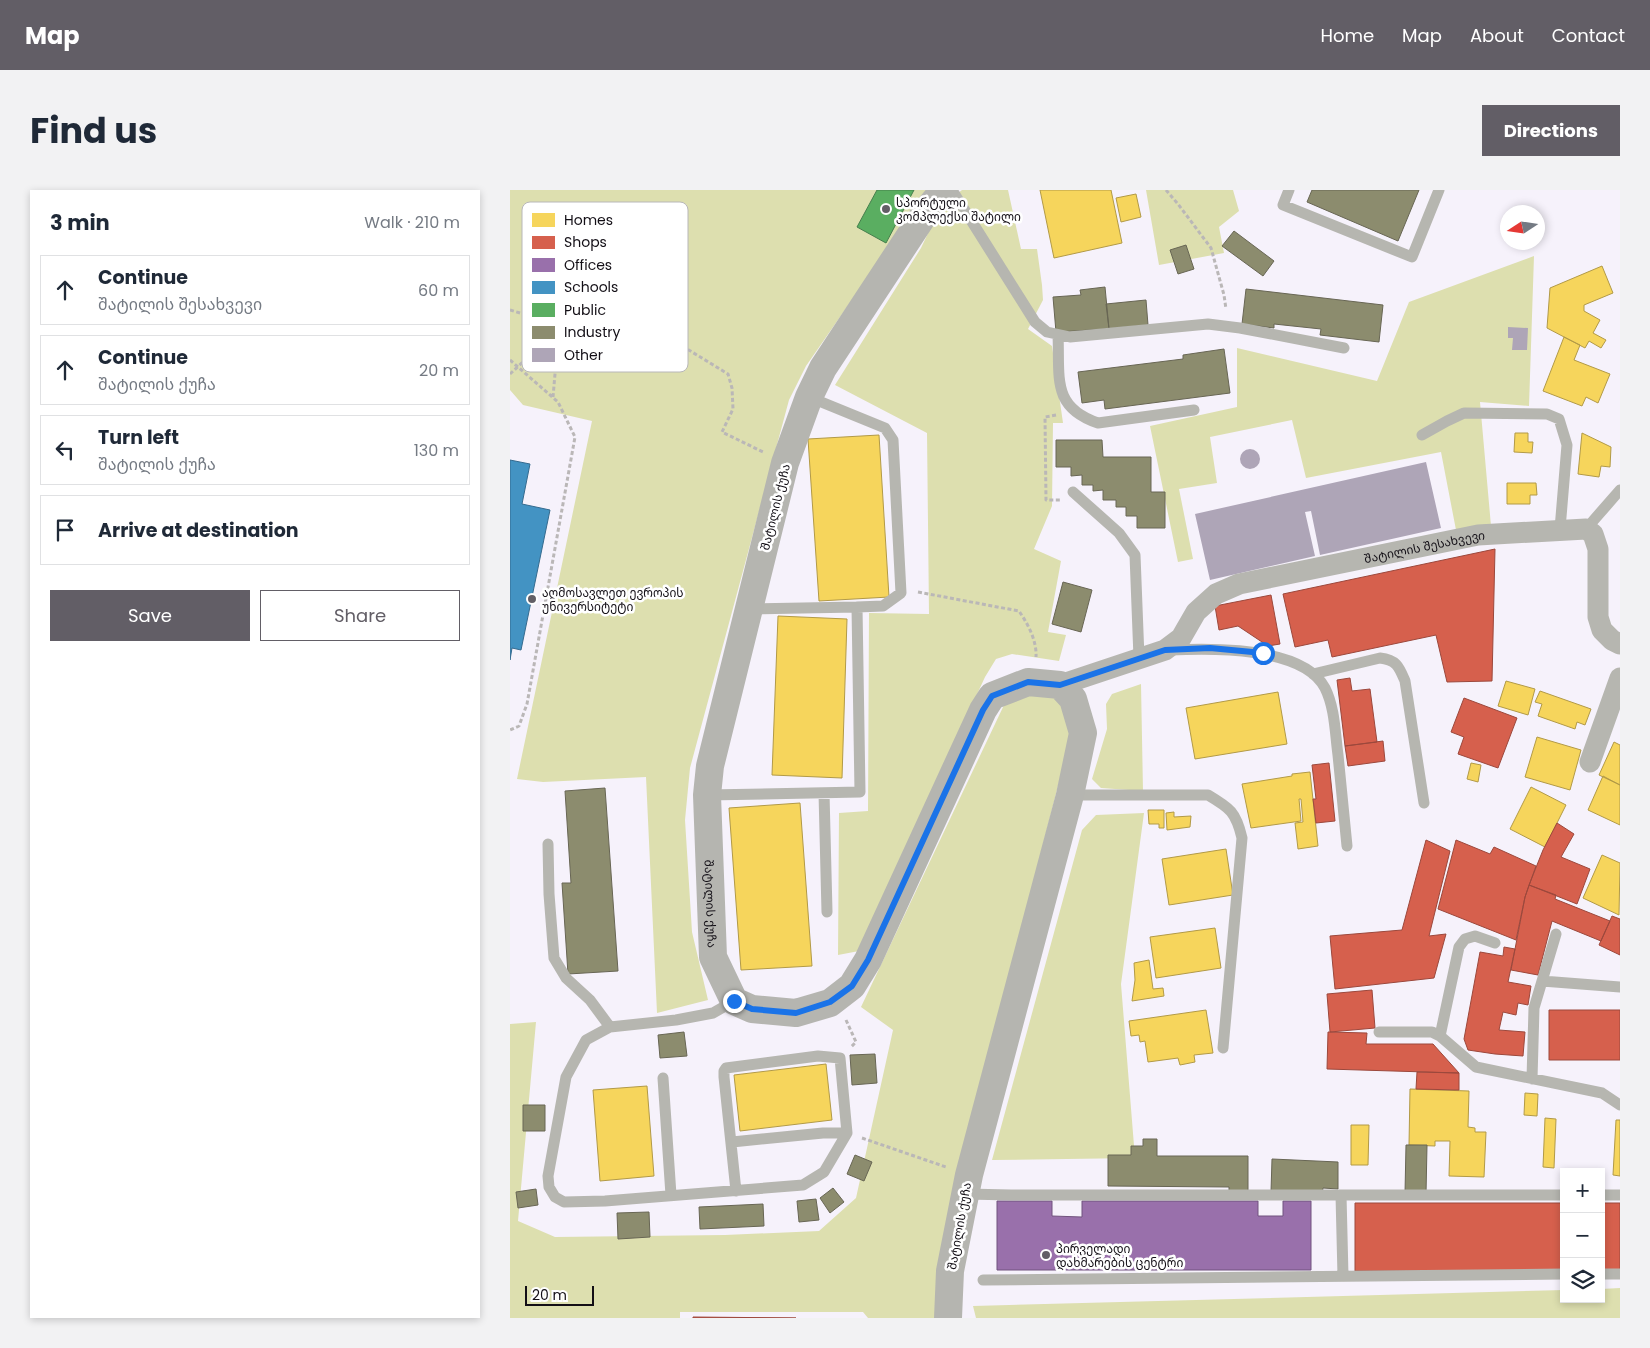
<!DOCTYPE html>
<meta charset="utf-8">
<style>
body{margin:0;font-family:Poppins,"Noto Sans Georgian",sans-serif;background:#f2f2f3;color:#1f2937}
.controls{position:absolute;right:15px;bottom:15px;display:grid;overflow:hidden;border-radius:0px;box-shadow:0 2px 8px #0003}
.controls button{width:45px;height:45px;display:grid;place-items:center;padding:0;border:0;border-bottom:1px solid #e0e1e3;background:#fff;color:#1f2937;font:25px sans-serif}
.compass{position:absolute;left:990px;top:15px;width:45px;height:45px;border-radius:50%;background:#fff;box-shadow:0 2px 8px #0003;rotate:258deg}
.scale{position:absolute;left:15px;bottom:12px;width:69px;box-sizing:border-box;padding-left:5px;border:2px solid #130f16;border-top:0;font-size:14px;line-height:18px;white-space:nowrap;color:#130f16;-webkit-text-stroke:4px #fff;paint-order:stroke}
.stop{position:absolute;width:15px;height:15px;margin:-11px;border:4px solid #1a73e8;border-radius:50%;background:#fff}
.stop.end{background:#1a73e8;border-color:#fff;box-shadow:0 1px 5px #0008}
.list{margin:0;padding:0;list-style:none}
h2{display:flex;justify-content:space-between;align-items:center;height:65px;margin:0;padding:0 20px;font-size:21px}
h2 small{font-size:16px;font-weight:400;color:#747a83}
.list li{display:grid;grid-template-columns:32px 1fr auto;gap:15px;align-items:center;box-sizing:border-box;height:70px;margin:0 10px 10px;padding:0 10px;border:1px solid #e0e1e3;border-radius:0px}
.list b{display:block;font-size:19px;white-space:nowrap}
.list p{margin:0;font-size:16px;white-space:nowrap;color:#747a83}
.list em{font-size:16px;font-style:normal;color:#747a83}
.actions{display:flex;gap:10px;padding:15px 20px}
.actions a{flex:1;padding:11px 0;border:1px solid #625e66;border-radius:0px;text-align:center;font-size:18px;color:#625e66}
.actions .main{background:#625e66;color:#fff}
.icon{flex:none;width:28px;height:28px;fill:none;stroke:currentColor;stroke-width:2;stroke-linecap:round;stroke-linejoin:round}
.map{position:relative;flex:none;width:1110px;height:1128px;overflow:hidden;border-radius:0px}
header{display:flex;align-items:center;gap:30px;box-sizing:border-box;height:70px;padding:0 25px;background:#625e66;color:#fff}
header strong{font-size:24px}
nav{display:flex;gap:28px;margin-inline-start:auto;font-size:18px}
.intro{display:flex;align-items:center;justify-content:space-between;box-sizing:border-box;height:120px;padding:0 30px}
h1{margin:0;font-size:35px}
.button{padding:12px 22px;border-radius:0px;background:#625e66;color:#fff;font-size:18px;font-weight:700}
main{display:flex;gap:30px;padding:0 30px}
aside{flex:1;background:#fff;border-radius:0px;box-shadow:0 2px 8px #0003}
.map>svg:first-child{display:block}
.green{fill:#dddfaf}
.homes{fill:#f6d55c;stroke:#b29a47}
.shops{fill:#d6604d;stroke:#9c483c}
.offices{fill:#9970ab;stroke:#71537e}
.schools{fill:#4393c3;stroke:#356b8f}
.public{fill:#5aae61;stroke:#457e4a}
.industry{fill:#8c8c6e;stroke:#686654}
.building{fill:#aea5b7}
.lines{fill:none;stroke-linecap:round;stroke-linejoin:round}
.path{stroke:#bab7b7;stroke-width:3;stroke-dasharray:4 2.5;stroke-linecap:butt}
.lane{stroke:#b6b6b0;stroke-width:11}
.street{stroke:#b6b6b0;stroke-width:21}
.secondary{stroke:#b5b5b0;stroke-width:28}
.route{stroke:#1a73e8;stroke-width:6}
.poi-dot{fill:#625e66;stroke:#fff;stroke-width:2}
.labels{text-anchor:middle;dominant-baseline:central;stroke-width:5;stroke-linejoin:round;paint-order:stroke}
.poi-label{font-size:12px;fill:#130f16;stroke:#fff;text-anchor:start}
.street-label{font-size:12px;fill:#130f16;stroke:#fff}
.key{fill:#fff;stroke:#b8b7b9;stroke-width:1}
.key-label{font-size:14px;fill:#130f16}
</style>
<header>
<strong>Map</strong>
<nav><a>Home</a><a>Map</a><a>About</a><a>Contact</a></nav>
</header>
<div class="intro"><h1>Find us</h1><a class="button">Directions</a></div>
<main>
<aside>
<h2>3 min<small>Walk · 210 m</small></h2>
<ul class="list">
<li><svg class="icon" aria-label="ahead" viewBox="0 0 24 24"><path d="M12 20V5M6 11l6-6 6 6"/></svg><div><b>Continue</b><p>შატილის შესახვევი</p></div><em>60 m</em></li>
<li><svg class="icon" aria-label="ahead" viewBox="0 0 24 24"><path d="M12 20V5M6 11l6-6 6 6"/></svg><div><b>Continue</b><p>შატილის ქუჩა</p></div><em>20 m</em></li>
<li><svg class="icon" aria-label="left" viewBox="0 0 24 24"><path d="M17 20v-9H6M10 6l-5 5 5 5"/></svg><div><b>Turn left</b><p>შატილის ქუჩა</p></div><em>130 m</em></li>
<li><svg class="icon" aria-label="arrive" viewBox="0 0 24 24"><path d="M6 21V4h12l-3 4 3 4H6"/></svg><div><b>Arrive at destination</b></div></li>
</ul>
<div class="actions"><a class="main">Save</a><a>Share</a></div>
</aside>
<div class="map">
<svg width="1110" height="1128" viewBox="0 0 1110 1128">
<rect width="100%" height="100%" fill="#f6f2fb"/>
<path class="green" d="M0,0H367L347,37L376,53L404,0H418L296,176L279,210L180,578L175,630L182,742L198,810L147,823L136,587L33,592L7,589L82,231L13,215L0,200Z
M452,0H498L511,59H527L532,95L533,110L518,139L542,156L553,233H543L542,316L524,359L551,371L538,442L556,445L549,471L502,464L486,469L475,487L349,761L328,765L329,623L358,621L359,423L419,424L417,243L325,195L411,58L431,16Z
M636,0H723L729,21L709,37L714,63L649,75Z
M1024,66L1019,216L970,212L981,336L946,340L931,262L796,288L782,230L700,247L707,293L669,299L683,369L668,372L640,236L727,217V158L867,191L899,112Z
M631,494L633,601L591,598L582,589L597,539L596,514L602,504Z
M521,503C528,504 539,503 545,507C561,515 559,537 559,553L468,908L429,1128H358L353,1122H170V1128H0V834L26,832L8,1031L45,1047L215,1045L309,1041L346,1008L383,840L351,817L494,515Z
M634,623L611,794L625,968L482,970L572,640L586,625Z
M1110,1098V1128H466L463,1116L1054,1100V1109H1091V1099Z"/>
<path class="homes" d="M530,0H601L612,53L544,68Z
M626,4L631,27L611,32L606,8Z
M1092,76L1103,103L1074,115V121L1090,130L1083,143L1096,150L1091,158L1079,151L1075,158L1037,138L1040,98Z
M1054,147L1070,155L1064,170L1100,184L1088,213L1076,207L1072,216L1033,201Z
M1005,243H1018V252H1023L1022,263L1004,262Z
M1072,243L1101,257L1100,277L1091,276L1089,287L1068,284Z
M369,245L379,407L309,411L298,249Z
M997,293H1026L1027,305H1020V314H997Z
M268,426L337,429L332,588L262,585Z
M996,491L1025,499L1018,525L988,516Z
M1030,501L1081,519L1075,535L1067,532L1065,539L1028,526L1032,514L1025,512Z
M768,502L777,554L685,569L676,518Z
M1027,547L1071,560L1060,600L1015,587Z
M1104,552L1110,555V595L1089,585Z
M961,573L971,575L968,592L957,589Z
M800,582L808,656L788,659L785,633L793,632L791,609H789L791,631L741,638L732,594L782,586V584Z
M1093,586L1110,595V635L1078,620Z
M1021,597L1056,615L1035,657L1000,639Z
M290,613L302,776L231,780L219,618Z
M638,620H654V638H649V634H639Z
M664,622V627L681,626L680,637L657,640L656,623Z
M716,659L723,705L659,715L652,669Z
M1092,665L1110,673L1109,725L1073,708Z
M705,738L711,778L646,788L640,747Z
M639,770L643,799L653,798L654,806L622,811L625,790L624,773Z
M696,820L703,863L684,865L685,872L670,875L668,868L638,872L635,851L630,852L629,845L621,846L619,831Z
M316,874L322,930L230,941L224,885Z
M137,896L144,986L90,991L83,900Z
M900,899L959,901L958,937L965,938V942H976L974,987L939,986L940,951H925V956L899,955Z
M1015,903L1028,904L1027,926L1014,925Z
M1035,928L1046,929L1044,978L1033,977Z
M1106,930H1110V986L1103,985Z
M841,935H859L858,975H841Z"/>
<path class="shops" d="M985,359L982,491L937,492L926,445L822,467L818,450L785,457L773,404Z
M761,405L770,454L758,456L728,436L709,440L705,416Z
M840,488L842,501L860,499L867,552L835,556L827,490Z
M954,508L1007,528L988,578L948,564L954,547L941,542Z
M873,551L875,571L838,576L835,556Z
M819,573L825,631L806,633L803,609H806L802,575Z
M1047,633L1064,644L1051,667L1080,679L1067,714L1019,695L1033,660Z
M916,650L940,661L919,746L936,744L924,788L825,799L820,746L892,740Z
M946,650L980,664L984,657L1026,676L1015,707L1006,750L928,719Z
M1019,695L1046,705L1045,709L1100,731L1091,751L1042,731L1028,785L1001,780L1015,707Z
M1102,726L1110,729V765L1089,755Z
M994,757L1005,759L998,792L1021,796L1018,815L1008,813L1006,825L993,822L989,840L1015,842L1013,866L985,864L958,860L954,849L970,762L993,766Z
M862,800L865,838L820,842L817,804Z
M1039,820H1110V870H1039Z
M818,842L857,843L856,854H923L949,883L817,879Z
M907,882L949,883V900L906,899Z
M845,1013H1054V1081H845Z
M1091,1013H1110V1081H1091Z
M183,1127L286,1128H183Z"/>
<path class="offices" d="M487,1011H542V1026L572,1027V1011H748V1026H773V1011H801V1080H487Z"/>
<path class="schools" d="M0,270L20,274L12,314L40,320L11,460L2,458L0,470Z"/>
<path class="public" d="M367,0H404L376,53L347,37Z"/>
<path class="industry" d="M802,0H909L888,51L797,12Z
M724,41L764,71L753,86L712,56Z
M676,55L684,79L668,84L660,60Z
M595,97L599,139L546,142L543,107L571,105L570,100Z
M736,99L873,115L869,152L810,145L811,139L764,134V138L732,134Z
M636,110L638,135L599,139L596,114Z
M714,159L720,203L595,219L594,210L572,213L568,182L673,169V165Z
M546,250H592L593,267H641V302H655V338H627V326H616V317H606V310H593V300L583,301V295H572V285L561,286V277H546Z
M553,392L582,400L571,442L542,434Z
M95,598L108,781L58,784L52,693H61L55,601Z
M174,842L177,866L150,868L148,845Z
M365,864L367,893L342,895L340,865Z
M13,915H35V941H13Z
M633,949H647V966H738V1001H719V997L598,996V965H621V956H633Z
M896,955H917L916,1004L895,1003Z
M345,965L362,972L354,991L337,984Z
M762,969L828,972V999L813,998L812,1005L761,1002Z
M323,998L334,1012L320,1023L310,1008Z
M26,999L28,1015L8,1018L6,1002Z
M306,1009L309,1030L289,1032L287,1011Z
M253,1014L254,1036L190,1039L189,1017Z
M139,1022L140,1047L108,1049L107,1023Z"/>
<path class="building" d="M998,137L1018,138L1017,160H1002L1003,148H998Z
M730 269a10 10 0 1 1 20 0a10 10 0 1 1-20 0Z
M916,272L931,338L810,365L801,321L795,322L805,366L700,390L685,324Z"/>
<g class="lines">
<path class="path" d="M656,0L668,14L701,58L714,105L716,119
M0,120L17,125L48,138
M0,170L48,212L65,247L17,514L9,536L0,540
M0,184L48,139
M43,207L49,138L44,112L63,125L84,102L218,184L222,198L223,219L212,242L253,262
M546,225L535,227L536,310H550
M408,402L509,421C518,434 527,451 526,467
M336,830L346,852L341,857
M352,948L436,977"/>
<path class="lane" d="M442,0L525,132L537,142L560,147L698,134L730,138L834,158
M779,0L773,15L902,67L929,0
M548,145C550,187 541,217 588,233L684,220
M299,207L375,238L383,250L391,403L373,416L347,417
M912,245L937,231L954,223L1037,224L1049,229L1057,255L1050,339
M563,302L609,343L625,365L629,468
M1076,339L1110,300
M660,460C700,458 793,456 815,498C825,518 825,543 828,565C831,595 834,625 837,656
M803,484L870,468C887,470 889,477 895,491L914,613
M314,603L317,722
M197,605L350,602L347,417L239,419
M560,605H698C720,618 726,622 732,648L713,858
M38,654L39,704L44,768L56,788L80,810L100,837
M1032,791L1110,797
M224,811L203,823L166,830L100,837L76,850L56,887L38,986L39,997L45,1007L54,1012L95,1011L293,995L314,982L337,943L330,868L308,866L216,878L214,881V887L226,1001
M869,842H922L930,846L966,877L1092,903L1110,915
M930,846L949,757L955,749L965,746L985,753
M153,888L161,1005
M1022,889L1024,818L1046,744
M222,952L313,943H337
M456,1004L501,1005H1054
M831,1005L833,1086
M1091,1005H1110
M1091,1084H1110
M473,1090L1054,1084"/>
<g class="street">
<path id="s1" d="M550,495L655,460L671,448L686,422L706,404L729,394L968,345L1076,339L1083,344L1088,359V427L1092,440L1102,450L1110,454"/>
<path d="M1080,572L1110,488"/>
</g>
<path class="secondary" id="s2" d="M434,0L417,20L313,178L299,207L275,273L200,576L197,605L203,767L224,811L242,819L286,823L320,813L342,796L358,770L473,520L482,506L518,492L550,495L563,509L573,543L560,605L459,985L440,1081L438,1128"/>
</g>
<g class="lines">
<path class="route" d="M224,811L242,819L286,823L320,812L342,796L358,770L473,520L482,506L518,492L550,495L655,460L700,458L753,463"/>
</g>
<g class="poi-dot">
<circle cx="376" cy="19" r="5"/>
<circle cx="22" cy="409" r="5"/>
<circle cx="536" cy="1065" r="5"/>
</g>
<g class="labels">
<g class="poi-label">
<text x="386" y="12">სპორტული<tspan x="386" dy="14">კომპლექსი შატილი</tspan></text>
<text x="32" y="402">აღმოსავლეთ ევროპის<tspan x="32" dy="14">უნივერსიტეტი</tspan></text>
<text x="546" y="1058">პირველადი<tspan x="546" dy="14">დახმარების ცენტრი</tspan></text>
</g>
<g class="street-label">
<text transform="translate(265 317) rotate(-76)">შატილის ქუჩა</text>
<text stroke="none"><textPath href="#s1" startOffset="402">შატილის შესახვევი</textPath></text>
<text stroke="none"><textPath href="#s2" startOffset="768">შატილის ქუჩა</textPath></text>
<text transform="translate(449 1036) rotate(-80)">შატილის ქუჩა</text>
</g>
</g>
<rect x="12" y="12" width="166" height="170" rx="8" class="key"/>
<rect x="22" y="23" width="23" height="14" fill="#f6d55c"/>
<rect x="22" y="46" width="23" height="13" fill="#d6604d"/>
<rect x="22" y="68" width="23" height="14" fill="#9970ab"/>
<rect x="22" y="91" width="23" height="13" fill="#4393c3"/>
<rect x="22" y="113" width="23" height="14" fill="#5aae61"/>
<rect x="22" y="136" width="23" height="13" fill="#8c8c6e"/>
<rect x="22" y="158" width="23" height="14" fill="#aea5b7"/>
<g class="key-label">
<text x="54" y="35">Homes</text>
<text x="54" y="57">Shops</text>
<text x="54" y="80">Offices</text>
<text x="54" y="102">Schools</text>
<text x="54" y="125">Public</text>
<text x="54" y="147">Industry</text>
<text x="54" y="170">Other</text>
</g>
</svg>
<div class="controls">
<button>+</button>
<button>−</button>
<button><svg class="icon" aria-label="layers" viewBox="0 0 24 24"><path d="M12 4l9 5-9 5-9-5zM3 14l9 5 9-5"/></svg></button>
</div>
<svg class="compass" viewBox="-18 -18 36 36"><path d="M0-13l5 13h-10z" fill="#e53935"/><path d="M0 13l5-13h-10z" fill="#747a83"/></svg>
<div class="scale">20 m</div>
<div class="stop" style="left:753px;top:463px"></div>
<div class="stop end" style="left:224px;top:811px"></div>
</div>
</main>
